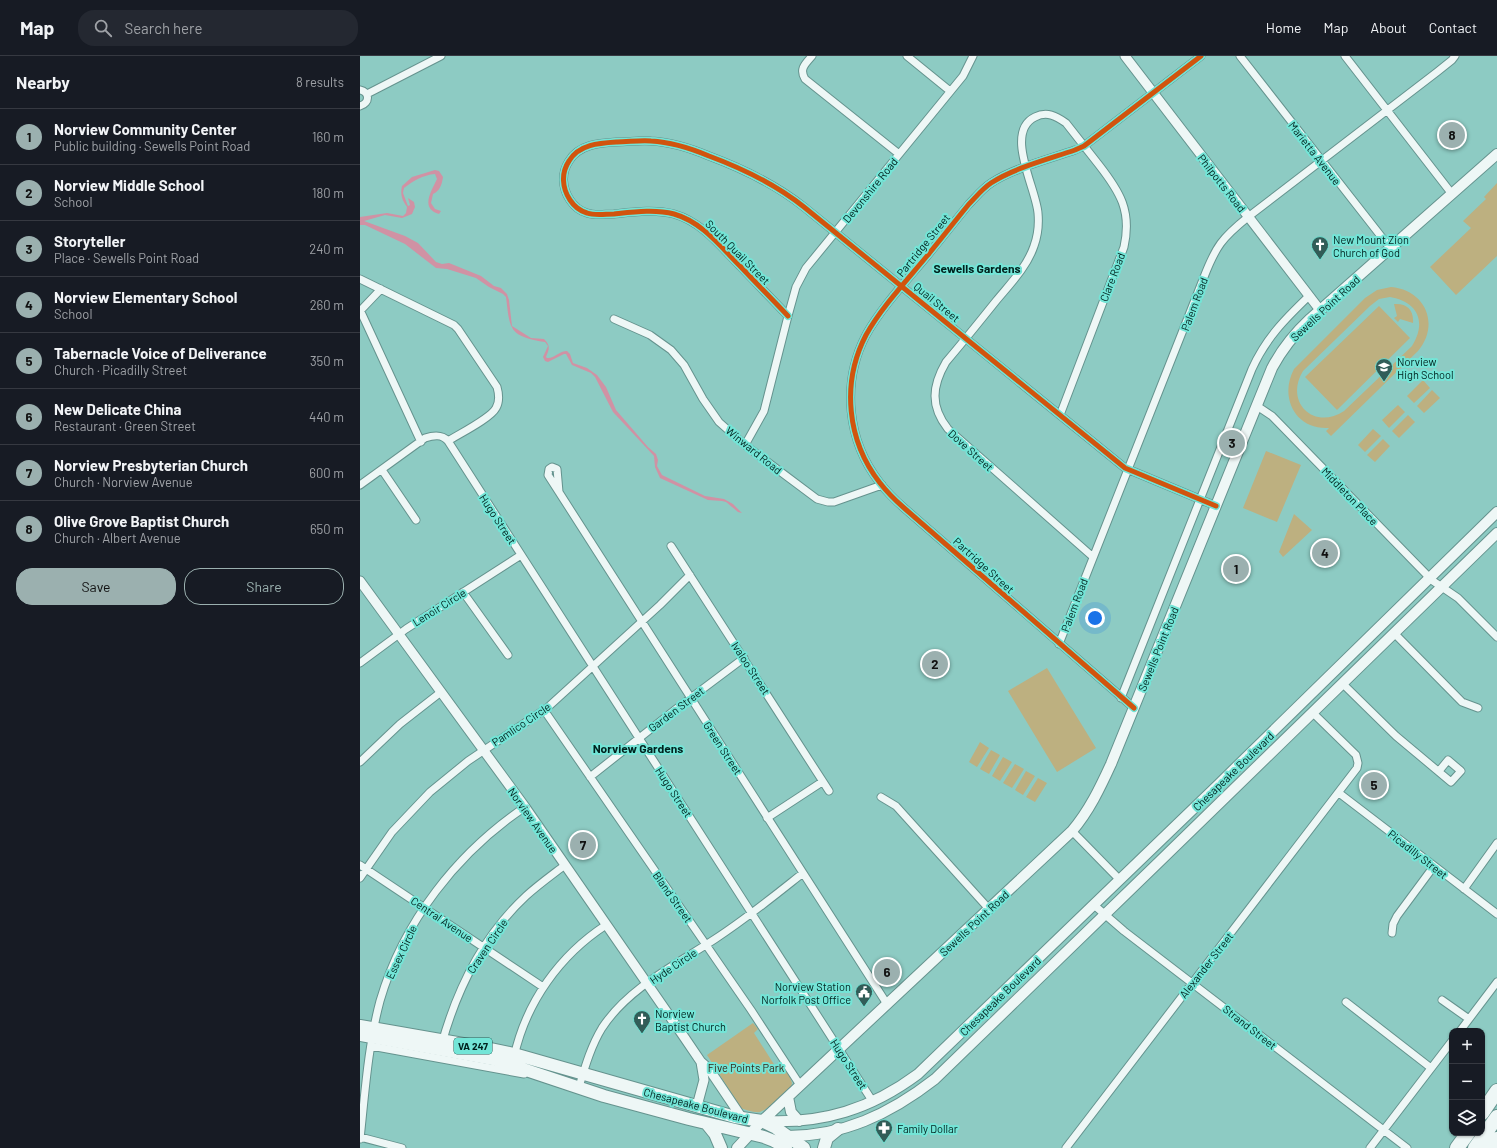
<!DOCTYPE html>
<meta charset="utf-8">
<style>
body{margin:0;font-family:Barlow,sans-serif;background:#242831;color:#f1f3f6}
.controls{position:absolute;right:12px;bottom:12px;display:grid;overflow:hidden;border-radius:8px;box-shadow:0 1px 3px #0004}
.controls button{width:36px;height:36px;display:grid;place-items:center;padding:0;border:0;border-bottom:1px solid #363941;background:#171b24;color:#f1f3f6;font:20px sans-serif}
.you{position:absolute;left:735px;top:562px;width:14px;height:14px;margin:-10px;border:3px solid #fff;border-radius:50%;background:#1a73e8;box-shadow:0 0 0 6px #1a73e833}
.badge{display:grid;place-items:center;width:26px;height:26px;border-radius:50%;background:#9bb0af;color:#111;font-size:13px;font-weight:700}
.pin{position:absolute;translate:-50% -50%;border:2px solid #fff;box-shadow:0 1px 4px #0006}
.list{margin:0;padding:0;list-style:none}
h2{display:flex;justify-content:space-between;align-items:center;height:52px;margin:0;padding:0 16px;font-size:17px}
h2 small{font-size:13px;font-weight:400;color:#9ea1a6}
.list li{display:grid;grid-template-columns:26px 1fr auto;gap:12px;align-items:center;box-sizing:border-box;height:56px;padding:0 16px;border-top:1px solid #363941}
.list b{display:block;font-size:15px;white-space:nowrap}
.list p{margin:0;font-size:13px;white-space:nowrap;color:#9ea1a6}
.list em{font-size:13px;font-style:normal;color:#9ea1a6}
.actions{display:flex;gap:8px;padding:12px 16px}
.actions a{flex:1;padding:9px 0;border:1px solid #9bb0af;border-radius:16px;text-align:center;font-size:14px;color:#9bb0af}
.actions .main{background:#9bb0af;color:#111}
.icon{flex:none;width:22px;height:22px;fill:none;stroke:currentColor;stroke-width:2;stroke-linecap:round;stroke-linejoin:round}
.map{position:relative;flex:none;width:1137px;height:1092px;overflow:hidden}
header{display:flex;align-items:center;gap:24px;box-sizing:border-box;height:56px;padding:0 20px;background:#171b24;border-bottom:1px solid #363941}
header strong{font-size:19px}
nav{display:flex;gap:22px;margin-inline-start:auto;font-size:14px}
.search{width:280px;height:36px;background:#242831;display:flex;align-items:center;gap:10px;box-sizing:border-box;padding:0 14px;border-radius:16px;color:#9ea1a6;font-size:15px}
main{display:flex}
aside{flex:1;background:#171b24}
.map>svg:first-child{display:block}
.green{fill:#bdb080;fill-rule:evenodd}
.water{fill:#d092a4}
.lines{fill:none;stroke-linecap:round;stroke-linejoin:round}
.minor-casing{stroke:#65938e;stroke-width:9}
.tertiary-casing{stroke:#65938e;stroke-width:11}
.secondary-casing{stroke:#65938e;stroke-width:12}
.primary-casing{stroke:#65938e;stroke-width:14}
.motorway-casing{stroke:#65938e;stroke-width:16}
.minor{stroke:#eef7f6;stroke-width:7}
.tertiary{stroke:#eef7f6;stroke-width:9}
.secondary{stroke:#eef7f6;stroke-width:10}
.primary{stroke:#eef7f6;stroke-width:12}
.motorway{stroke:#eef7f6;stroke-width:14}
.cycleway-casing{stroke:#73e5d7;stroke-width:8}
.cycleway{stroke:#d1540e;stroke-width:5}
.labels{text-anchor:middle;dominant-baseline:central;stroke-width:4;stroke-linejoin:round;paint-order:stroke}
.shield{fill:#73e5d7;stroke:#225c56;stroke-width:1}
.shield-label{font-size:10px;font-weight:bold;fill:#00221e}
.street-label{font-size:11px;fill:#00221e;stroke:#73e5d7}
.poi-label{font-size:11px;fill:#00221e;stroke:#73e5d7;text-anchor:start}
.park-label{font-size:11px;fill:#362617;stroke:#73e5d7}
.neighbourhood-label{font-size:12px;font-weight:bold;fill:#00221e;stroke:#73e5d7}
</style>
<header>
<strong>Map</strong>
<div class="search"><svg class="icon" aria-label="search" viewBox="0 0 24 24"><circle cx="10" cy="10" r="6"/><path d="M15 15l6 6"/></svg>Search here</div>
<nav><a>Home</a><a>Map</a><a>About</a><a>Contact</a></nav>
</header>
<main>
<aside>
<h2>Nearby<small>8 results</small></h2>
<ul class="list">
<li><span class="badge">1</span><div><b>Norview Community Center</b><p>Public building · Sewells Point Road</p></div><em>160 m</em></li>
<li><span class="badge">2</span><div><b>Norview Middle School</b><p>School</p></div><em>180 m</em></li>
<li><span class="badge">3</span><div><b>Storyteller</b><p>Place · Sewells Point Road</p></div><em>240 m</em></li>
<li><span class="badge">4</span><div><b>Norview Elementary School</b><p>School</p></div><em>260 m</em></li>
<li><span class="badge">5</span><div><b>Tabernacle Voice of Deliverance</b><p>Church · Picadilly Street</p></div><em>350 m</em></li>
<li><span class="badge">6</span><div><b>New Delicate China</b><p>Restaurant · Green Street</p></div><em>440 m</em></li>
<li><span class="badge">7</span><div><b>Norview Presbyterian Church</b><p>Church · Norview Avenue</p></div><em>600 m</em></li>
<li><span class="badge">8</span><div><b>Olive Grove Baptist Church</b><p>Church · Albert Avenue</p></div><em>650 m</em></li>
</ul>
<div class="actions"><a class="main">Save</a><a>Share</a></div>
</aside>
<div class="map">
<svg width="1137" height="1092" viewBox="0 0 1137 1092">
<rect width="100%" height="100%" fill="#8dcbc3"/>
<path class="green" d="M1137,127V200L1096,239L1070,211L1111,172L1103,165L1126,143L1124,141Z
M1031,231C1066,234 1080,269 1058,295L971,380L966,375L969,372C935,374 919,341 934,313L1005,242L1017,234ZM1030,241C1058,246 1067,266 1052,290L984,355C954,375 924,346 943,315L1010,250L1019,243Z
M1034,248C1047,247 1054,254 1053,267L1040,263L1038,266L1034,262L1037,260Z
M1019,250L1050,282L977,354L945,321Z
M1063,324L1070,332L1054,347L1047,340Z
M1072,334L1080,342L1064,357L1057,350Z
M1038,349L1045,356L1029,372L1022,364Z
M1048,359L1055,366L1039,382L1032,375Z
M1013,373L1021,380L1005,396L998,389Z
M1023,383L1030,390L1015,406L1007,399Z
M906,395L941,409L917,466L883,452Z
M934,458L952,474L923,501L919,496Z
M687,612L736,692L697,716L648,635Z
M620,686L629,692L617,711L609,706Z
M631,694L640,699L629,718L620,713Z
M643,701L652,706L640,725L632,720Z
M655,708L664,713L652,732L643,727Z
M666,715L675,720L663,739L655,734Z
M678,722L687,727L675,746L666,741Z
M393,967L398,973L394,977L417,1013L422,1010L430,1021L432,1027L431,1031C423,1038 409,1053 400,1056C394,1057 386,1054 381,1052L347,999Z"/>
<path class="water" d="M75,114L79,115L83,121C82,128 80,135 73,138L71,147L75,153L81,155L79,158C60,152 71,136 77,123L75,118C63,119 53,125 44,132L43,137L48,150L50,149L48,142L54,146L55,151L52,158L42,162L25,159L4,165L45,180L58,187L76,206L82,208L89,207L121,220L134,230L141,232L147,238L149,244L152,270L171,282L184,283C191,290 189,293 186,301L187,302C194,303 199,295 207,295L210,298L213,307L227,312L237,319L246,331L256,354L288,391L296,398L298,404L297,410L302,419L345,440L364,443L373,448L382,457L378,456L366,446L362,445L348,444L300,422L295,411L294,400L253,356L235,321L231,317L212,309L206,298H204L188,306L185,305L183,301L188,290L185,286C149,280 150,274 146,241L143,238L129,231L116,222L87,213L76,212L45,188L5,169H0V161L27,157L43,160L46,157L47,151C42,144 40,139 42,130L52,121Z"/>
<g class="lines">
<g class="minor-casing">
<path id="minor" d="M452,0C445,8 439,13 445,23L539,98
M547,0L590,35
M880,0L1031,193
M985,0L1092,138
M0,34C10,36 10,47 0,50
M7,38L81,0
M0,223L94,269L98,273L137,331C139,338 140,345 136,352C131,362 99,378 88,385
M0,254L61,386
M0,255L21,233
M428,260C412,243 396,227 380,210C360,190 342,166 314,158C295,153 273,156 254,158C245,158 235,160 227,157C220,155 214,150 210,144C202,132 201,117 209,105C219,88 240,87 257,86C268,86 280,84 291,85C311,86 330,92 349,100C384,113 415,128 444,151L765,412L856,450
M254,263L290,279L311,294L324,309L343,343L359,366L385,389L457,443L468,446H474L522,429
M897,350L912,360L1065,517L1073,525L1098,542L1137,581
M700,359L764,191C772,155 760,136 739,109C728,95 717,81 706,67C696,60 687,55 675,61C644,76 676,132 678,157C679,168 678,179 674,190C667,211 650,228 636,245C620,265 603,286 586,306C572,330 570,350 588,373L733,501
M385,389L404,355L428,260L436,231L446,212L603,20L613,0
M22,414L56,464
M0,429L65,382C74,379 82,378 88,385L513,1046
M199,436L197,413L192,411L189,413L188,419L527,948
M311,490L469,735
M103,536L148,599
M1034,577L1102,646L1118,652
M699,588L844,221C856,190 862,182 888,161L1077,16L1092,4L1095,0
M0,607L46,573L161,499
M983,628L1036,680L1091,726L1101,715L1088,704L1079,715
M761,642L892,313C906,282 925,263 949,240
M774,652L543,451C535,444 527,436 520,427C487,385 481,327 506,279C521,252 547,224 567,200C581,183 595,165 609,148C616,141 622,133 631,127C654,112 689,103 715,94L724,90L841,0
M184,654L391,954L440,1029
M0,706L40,668L81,636
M230,721L316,653L384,602
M979,737L1137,858
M521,741L536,750L629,853
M407,762L462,726
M712,775L760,824
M0,809L183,931
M0,822L32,776L70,736L108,705L187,652L300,549L330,519
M1104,833L1137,787
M734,849L764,875L1047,1092
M1032,877L1033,868L1037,860L1074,810
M1082,944L1109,963
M986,946L1071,1012
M1100,975L1137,926
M82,987C98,930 123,880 166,840C178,829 192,819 205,809
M11,990L164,1018
M154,1001C166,946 200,899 246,869
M219,1031C225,1011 231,990 242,972C268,932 317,908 355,883C386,863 414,840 443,817
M0,1081L42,1092
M0,1083C5,1037 8,990 20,945C43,866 97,797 165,751
M706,1092L997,712L998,707L996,699L953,657
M1010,1092L1092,985"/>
</g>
<g class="tertiary-casing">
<path id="tertiary" d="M765,0L960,254
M0,525L165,751L322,978L341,1006L349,1013L382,1062
M337,1050L344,1024L341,1006"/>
</g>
<g class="secondary-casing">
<path id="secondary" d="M428,1041L431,1056L439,1065
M404,1065C463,1068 511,1053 558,1018L858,729L1137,456
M424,1080C482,1081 530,1058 575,1023L800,805L1137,477
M377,1092L402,1065L712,775C729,755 740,732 751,708L912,312C922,293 934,278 950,263L1137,98"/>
</g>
<g class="primary-casing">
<path id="primary" d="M0,970L126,992L154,998L375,1061L402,1065L416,1072L444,1092
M0,979L133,1003L244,1040L329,1063L404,1081L414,1085L426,1092
M347,1068L355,1078L361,1092
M464,1092L467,1082L478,1073"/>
</g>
<g class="motorway-casing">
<path id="motorway" d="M1122,1057L1137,1035
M1097,1092L1108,1077
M1115,1092L1137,1061
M1130,1092L1137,1083"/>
</g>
<use href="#minor" class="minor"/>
<use href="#tertiary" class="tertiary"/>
<use href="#secondary" class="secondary"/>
<use href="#primary" class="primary"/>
<use href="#motorway" class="motorway"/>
<g class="cycleway-casing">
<path id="cycleway" d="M428,260C412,243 396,227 380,210C360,190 342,166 314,158C295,153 273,156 254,158C245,158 235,160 227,157C220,155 214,150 210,144C202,132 201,117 209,105C219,88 240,87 257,86C268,86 280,84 291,85C311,86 330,92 349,100C384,113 415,128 444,151L765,412L856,450
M774,652L543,451C535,444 527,436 520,427C487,385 481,327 506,279C521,252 547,224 567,200C581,183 595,165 609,148C616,141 622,133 631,127C654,112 689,103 715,94L724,90L841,0"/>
</g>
<use href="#cycleway" class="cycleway"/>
</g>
<defs>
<g id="church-pin" transform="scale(0.9)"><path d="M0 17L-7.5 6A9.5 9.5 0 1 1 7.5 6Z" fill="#315d58" stroke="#73e5d7"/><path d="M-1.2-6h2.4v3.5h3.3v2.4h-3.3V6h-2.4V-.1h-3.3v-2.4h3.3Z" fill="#fff"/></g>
<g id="school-pin" transform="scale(0.9)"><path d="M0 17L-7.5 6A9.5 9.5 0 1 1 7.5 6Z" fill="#315d58" stroke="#73e5d7"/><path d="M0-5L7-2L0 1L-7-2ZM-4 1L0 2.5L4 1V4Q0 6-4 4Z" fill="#fff"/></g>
<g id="civic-pin" transform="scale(0.9)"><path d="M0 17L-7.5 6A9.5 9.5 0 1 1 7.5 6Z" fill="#315d58" stroke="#73e5d7"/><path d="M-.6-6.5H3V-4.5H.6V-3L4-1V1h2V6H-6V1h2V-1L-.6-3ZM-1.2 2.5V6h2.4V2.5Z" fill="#fff"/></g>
<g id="pharmacy-pin" transform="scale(0.9)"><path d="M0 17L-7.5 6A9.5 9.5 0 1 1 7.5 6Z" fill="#315d58" stroke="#73e5d7"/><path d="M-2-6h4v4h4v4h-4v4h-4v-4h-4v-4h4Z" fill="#fff"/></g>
</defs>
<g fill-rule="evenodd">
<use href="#church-pin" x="960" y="189"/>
<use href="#school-pin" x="1024" y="311"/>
<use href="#civic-pin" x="504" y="936"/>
<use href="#church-pin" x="282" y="963"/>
<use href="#pharmacy-pin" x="524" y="1072"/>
</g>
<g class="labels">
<rect class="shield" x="94" y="982" width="38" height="16" rx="3"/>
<g class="shield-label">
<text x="113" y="990">VA 247</text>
</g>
<g class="street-label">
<text transform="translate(955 97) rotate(52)">Marietta Avenue</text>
<text transform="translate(862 127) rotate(52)">Philpotts Road</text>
<text transform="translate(510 134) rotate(-51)">Devonshire Road</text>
<text transform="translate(563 189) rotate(-51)">Partridge Street</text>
<text transform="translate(378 196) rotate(45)">South Quail Street</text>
<text transform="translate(752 221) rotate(-69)">Clare Road</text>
<text transform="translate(577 246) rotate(39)">Quail Street</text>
<text transform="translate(834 248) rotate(-69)">Palem Road</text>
<text transform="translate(965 252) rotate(-43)">Sewells Point Road</text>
<text transform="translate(394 394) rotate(39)">Winward Road</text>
<text transform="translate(611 394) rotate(42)">Dove Street</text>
<text transform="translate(990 440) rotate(46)">Middleton Place</text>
<text transform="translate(138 463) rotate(57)">Hugo Street</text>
<text transform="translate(624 509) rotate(42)">Partridge Street</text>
<text transform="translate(714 549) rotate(-69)">Palem Road</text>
<text transform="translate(79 551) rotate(-32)">Lenoir Circle</text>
<text transform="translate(798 593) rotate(-68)">Sewells Point Road</text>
<text transform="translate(391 612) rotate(57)">Ivaloo Street</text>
<text transform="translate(316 653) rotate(-37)">Garden Street</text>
<text transform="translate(161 668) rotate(-34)">Pamlico Circle</text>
<text transform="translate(363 692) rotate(57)">Green Street</text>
<text transform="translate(873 715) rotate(-44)">Chesapeake Boulevard</text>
<text transform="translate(314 736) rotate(57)">Hugo Street</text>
<text transform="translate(173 764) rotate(55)">Norview Avenue</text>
<text transform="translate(1058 798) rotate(38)">Picadilly Street</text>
<text transform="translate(313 841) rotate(55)">Bland Street</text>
<text transform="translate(82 863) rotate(34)">Central Avenue</text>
<text transform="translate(614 867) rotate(-43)">Sewells Point Road</text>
<text transform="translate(127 890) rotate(-56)">Craven Circle</text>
<text transform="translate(41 896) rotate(-65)">Essex Circle</text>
<text transform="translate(846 909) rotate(-52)">Alexander Street</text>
<text transform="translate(313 910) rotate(-34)">Hyde Circle</text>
<text transform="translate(640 940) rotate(-44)">Chesapeake Boulevard</text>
<text transform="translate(890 971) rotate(38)">Strand Street</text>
<text transform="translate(489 1008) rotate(57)">Hugo Street</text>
<text transform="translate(336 1049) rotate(15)">Chesapeake Boulevard</text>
</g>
<g class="poi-label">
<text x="973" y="183">New Mount Zion<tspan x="973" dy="13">Church of God</tspan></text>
<text x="1037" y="305">Norview<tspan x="1037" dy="13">High School</tspan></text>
<text x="491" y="930" text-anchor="end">Norview Station<tspan x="491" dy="13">Norfolk Post Office</tspan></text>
<text x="295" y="957">Norview<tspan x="295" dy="13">Baptist Church</tspan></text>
<text x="537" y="1072">Family Dollar</text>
</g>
<g class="park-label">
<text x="386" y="1011">Five Points Park</text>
</g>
<g class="neighbourhood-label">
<text x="617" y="212">Sewells Gardens</text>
<text x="278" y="692">Norview Gardens</text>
</g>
</g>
</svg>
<div class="controls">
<button>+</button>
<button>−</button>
<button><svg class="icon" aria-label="layers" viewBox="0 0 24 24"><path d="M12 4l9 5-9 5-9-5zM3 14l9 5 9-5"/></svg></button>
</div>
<div class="you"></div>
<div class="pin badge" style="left:876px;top:513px">1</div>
<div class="pin badge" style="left:575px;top:608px">2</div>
<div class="pin badge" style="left:872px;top:387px">3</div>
<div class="pin badge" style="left:965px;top:497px">4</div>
<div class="pin badge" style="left:1014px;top:729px">5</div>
<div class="pin badge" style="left:527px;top:916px">6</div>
<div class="pin badge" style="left:223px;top:789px">7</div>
<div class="pin badge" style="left:1092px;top:79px">8</div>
</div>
</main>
